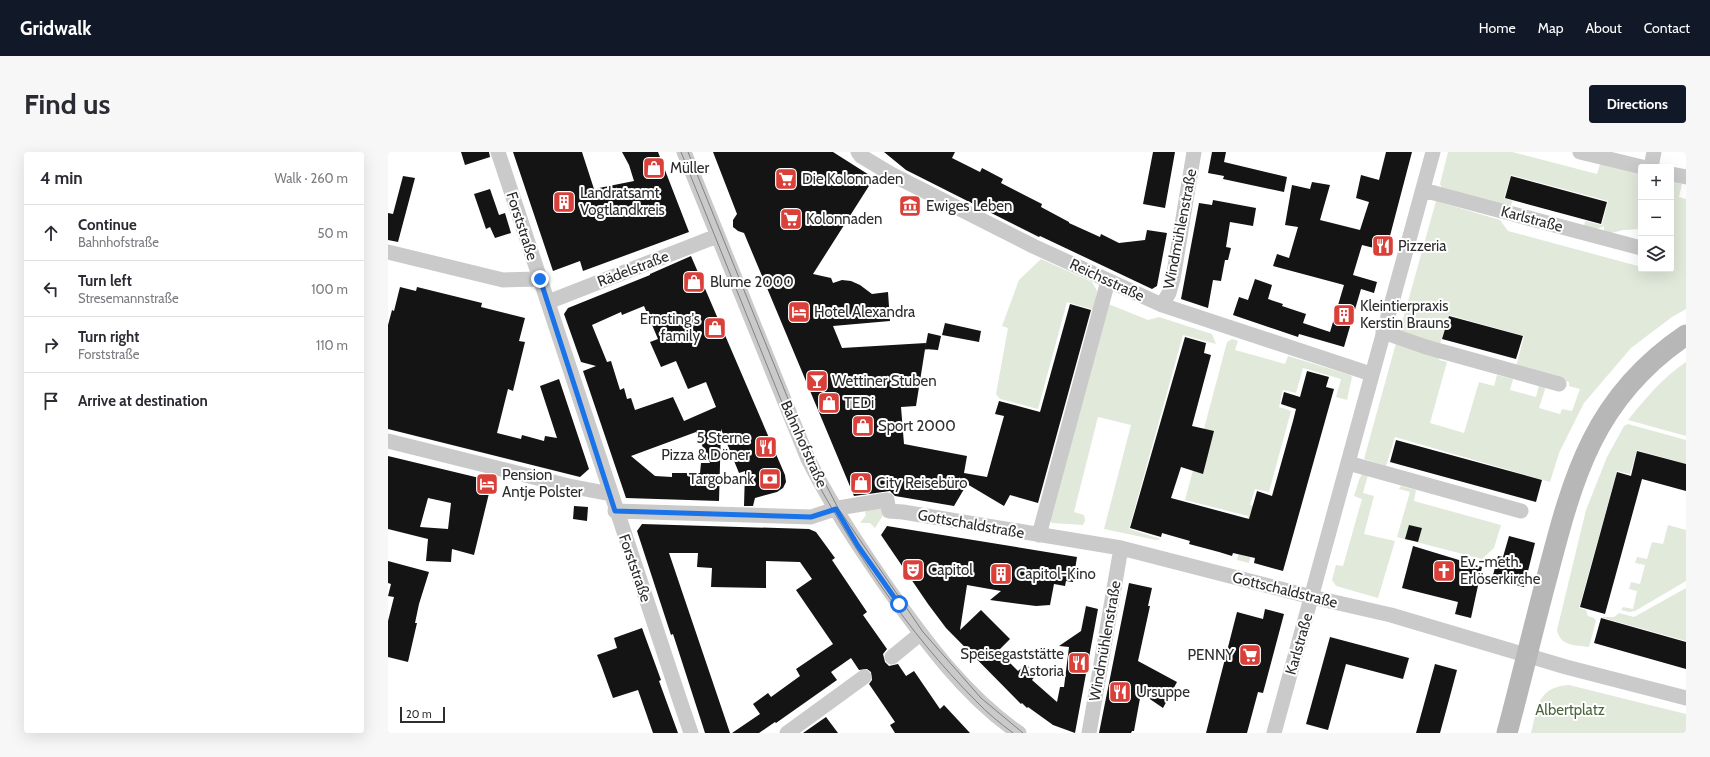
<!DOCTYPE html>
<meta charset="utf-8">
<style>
body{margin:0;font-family:Cabin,sans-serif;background:#f7f7f7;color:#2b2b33}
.controls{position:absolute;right:12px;top:12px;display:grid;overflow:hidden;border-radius:4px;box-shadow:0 4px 16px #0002}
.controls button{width:36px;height:36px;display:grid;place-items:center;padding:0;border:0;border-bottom:1px solid #e1e1e2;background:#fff;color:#2b2b33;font:20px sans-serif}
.scale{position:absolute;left:12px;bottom:10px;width:45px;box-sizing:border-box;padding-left:4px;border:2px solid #2d2d2d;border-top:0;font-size:11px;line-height:14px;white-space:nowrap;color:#2d2d2d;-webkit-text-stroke:3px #fff;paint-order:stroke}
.stop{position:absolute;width:12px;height:12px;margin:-9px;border:3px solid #1a73e8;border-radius:50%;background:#fff}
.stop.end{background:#1a73e8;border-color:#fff;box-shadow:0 1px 4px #0008}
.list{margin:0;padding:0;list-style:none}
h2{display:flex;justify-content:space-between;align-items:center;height:52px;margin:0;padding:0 16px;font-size:17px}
h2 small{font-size:13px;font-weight:400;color:#7c7c81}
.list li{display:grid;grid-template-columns:26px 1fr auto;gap:12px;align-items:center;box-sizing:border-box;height:56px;padding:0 16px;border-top:1px solid #e1e1e2}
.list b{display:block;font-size:15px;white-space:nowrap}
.list p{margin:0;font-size:13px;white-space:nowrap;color:#7c7c81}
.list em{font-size:13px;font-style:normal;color:#7c7c81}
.icon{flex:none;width:22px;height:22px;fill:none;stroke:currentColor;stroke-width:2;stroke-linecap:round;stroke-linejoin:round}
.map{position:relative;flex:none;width:1298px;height:581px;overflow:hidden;border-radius:4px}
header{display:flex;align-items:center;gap:24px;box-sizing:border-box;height:56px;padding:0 20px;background:#111827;color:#fff}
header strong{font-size:19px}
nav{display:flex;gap:22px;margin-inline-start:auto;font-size:14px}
.intro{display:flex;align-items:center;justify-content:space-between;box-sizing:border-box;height:96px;padding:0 24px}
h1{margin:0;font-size:28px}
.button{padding:10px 18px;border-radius:4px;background:#111827;color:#fff;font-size:14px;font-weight:700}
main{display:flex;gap:24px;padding:0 24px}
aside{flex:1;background:#fff;border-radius:4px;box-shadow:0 4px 16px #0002}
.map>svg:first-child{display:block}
.green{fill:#e1e9db}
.building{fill:#141414;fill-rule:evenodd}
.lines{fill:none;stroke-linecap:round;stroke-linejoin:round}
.street{stroke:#cacaca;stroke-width:15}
.secondary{stroke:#b7b7b7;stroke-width:21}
.tram{stroke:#828282;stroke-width:1}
.route{stroke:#1a73e8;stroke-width:5}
.labels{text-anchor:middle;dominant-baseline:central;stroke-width:4;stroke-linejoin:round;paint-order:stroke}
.poi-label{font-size:15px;fill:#2d2d2d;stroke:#fff;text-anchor:start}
.street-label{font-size:15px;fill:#2d2d2d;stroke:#fff}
.park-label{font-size:15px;fill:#4b653d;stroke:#fff}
</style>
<header>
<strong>Gridwalk</strong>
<nav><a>Home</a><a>Map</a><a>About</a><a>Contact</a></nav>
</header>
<div class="intro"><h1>Find us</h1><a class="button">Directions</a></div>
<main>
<aside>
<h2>4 min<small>Walk · 260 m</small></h2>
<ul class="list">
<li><svg class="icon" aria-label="ahead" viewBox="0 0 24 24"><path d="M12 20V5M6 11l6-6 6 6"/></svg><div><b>Continue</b><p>Bahnhofstraße</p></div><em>50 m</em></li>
<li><svg class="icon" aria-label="left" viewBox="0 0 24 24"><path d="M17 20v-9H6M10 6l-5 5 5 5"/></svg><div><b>Turn left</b><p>Stresemannstraße</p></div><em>100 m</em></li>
<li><svg class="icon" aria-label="right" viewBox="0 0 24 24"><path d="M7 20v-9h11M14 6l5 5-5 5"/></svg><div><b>Turn right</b><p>Forststraße</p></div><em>110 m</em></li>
<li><svg class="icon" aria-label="arrive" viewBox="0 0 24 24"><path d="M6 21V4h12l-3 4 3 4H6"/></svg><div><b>Arrive at destination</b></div></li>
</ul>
</aside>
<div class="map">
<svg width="1298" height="581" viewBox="0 0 1298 581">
<rect width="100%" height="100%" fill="#fff"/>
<path class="green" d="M1060,0H1124L1209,22L1212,12L1253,22V77L1235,78L1216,83V74L1209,77L1196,75L1197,69L1214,73L1220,49L1123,23L1116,46L1125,49L1122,54L1054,36L1052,32Z
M1283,29L1294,32L1291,45L1298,47V157L1284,165L1243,196L1196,251L1171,301L1162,330L1007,285L998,314L976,307L1008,191L1052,204L1051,208L1059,210L1042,271L1076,281L1091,230L1106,234L1109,223L1125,227L1122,238L1148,245L1151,233L1158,234L1151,256L1172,262L1174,257L1184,259L1192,237L1181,234V230L1128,215L1136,184L1061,163L1052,192L1016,181L1012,178L1048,49L1112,68L1120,79L1250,114L1253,113V117H1283Z
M653,107L704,130L709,139L707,158L679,150L650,257L612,247L608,242L620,176L614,174L631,128Z
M718,151L760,168L771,165L824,182L828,192L795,183L741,377L773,387L768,388L716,377L743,273L710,265L686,360L696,363L697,369L695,373L664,371L661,367Z
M844,187L850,189L847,198L897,212L900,204L962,223L964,225L959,248L948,245L953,227L915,216L908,241L895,238L891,255L903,259L881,340L867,337L862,353L876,357L861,411L849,408L860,364L797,348L839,190Z
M1298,210V284L1240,268C1257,247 1275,225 1298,210Z
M1240,272L1298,288V312L1249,298L1242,322L1229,319L1191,456L1198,458L1200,464L1206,466L1208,469L1201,495C1187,493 1172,494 1169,478L1198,358L1219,305L1236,274Z
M974,322L980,323L975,341L986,344L976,382L1007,389L990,446L948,434L944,428L948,413L955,414L974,347L966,344L971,328Z
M1013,334L1028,338L1026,349L1113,373L1106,396L1094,407L1009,385L1022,340L1011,337Z
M497,353L494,365L487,376L482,371H472L478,363L477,360L480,354Z
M1280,373L1298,378V429L1247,459L1241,460L1233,458L1235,455L1245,457L1249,439L1241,437L1243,430L1252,432L1257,413L1247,411L1249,405L1259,407L1264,390L1275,392Z
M1298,436V489L1212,465H1226L1231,461L1246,465Z
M1181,533L1298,562V581H1143C1150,555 1149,535 1181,533Z"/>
<path class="building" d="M73,0H101L102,5L77,13Z
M125,0H194L206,37L246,29L241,13L234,0H270L301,80L195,119L192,109L165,119Z
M325,0H445L486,26L425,122L443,126L445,131L454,128L463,129L472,133L484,142L500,140L502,169L445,174L454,196L538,191L528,254L513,255L516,292L579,304L576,321L599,325L616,264L607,262L611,249L652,260L682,152L703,158L650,351L622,343L616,354L579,332L566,354L507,344L502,339L466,344L356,81L350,79L345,75V68L349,62Z
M496,0H567L564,6L592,20L594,16L615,27L613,31L654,52L653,55L681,70V71L712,85L713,82L731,91L757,88L759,78L779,81L769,134L764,137L652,84L651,85L518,18Z
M765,0H787L777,56L755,52Z
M824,0H838L836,10L899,25L896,40L835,27L836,24L820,21Z
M998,0H1024L998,99L974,93L965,123L989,130L986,141L973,137L956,195L911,182L910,185L845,163L851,145L860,148L867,127L884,133L880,147L895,152L894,154L918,162L915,171L942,180L956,133L885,114L889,102L901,106L910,75L897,73L904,33L922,37L924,30L942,33L932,68L972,78L981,50L968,46L973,23L991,28Z
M15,24L27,26L10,90L0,88V61L5,62Z
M1123,24L1219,50L1213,72L1117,46Z
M102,37L111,63L117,61L123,81L107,86L102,75L98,77L86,42Z
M825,48L868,56L865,74L842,70L838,95L843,96L840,108H837L833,129L825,128L820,156L793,147L811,51L824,53Z
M303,104L397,323L398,330L395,336L389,340L367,346L365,354H356L357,319L351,321L333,277L331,349L238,346L195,219L208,214L193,210L176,162L180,156L262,123V122ZM256,154L270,187L262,190L273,215L288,209L300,237L318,230L328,255L296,269L285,245L247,258L243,246L239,247L236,236L232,238L223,209L219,210L204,173L233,160L234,163ZM308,280L322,311H313L312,321H284V325L267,324L243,304Z
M12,135L28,139L29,135L94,151L93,155L137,166L131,189L137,190L125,239L120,237L109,281L133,287L134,283L156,289L157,284L169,286L152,234L171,227L201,317L192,325L0,277V173L4,158L6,159Z
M1061,164L1135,184L1128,207L1054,187Z
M557,171L593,179L591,190L554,183Z
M540,181L553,184L550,198L537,197Z
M797,185L818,191L816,201L823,203L804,274L826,279L815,322L793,315L783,346L861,367L869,339L884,344L905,269L908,257L893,252L896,240L912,245L919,219L941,225L938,235L946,237L895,419L866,411L867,406L845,401L844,404L831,400L801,392L802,389L774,381L773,385L742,376Z
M1008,288L1154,328L1148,350L1002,310Z
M1249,299L1298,312V339L1254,327L1217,462L1192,455L1229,320L1243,324Z
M0,304L104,329L86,403L64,397L63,410L38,409L40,387L0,377ZM40,346L63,351L60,377L32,375Z
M186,354L200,355L199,369L185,367Z
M254,372L421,377L428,380L447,406L444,408L479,460L475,463L499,497L495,502L497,510L501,514L510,512L518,524L526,519L552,557L556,553L582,581H507L502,573L507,570L481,532L484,528L483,520L479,517L471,518L463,506L443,520L449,528L388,571L387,570L371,581H344L372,562L365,552L380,541L383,545L412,524L408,517L445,492L408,438L424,427L412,410L378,409V436L323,435L324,416L309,415L310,401H281L342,581H317L285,482L283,483L249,379Z
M1021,373L1034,376L1030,390L1017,387Z
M499,374L689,405L685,430L678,429L677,434L666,432L662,453L648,454L602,448L613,439L579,433L572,478L593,458L622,487L610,499L630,519L638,512L648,523L644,528L669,550L672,535H676L681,495L671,494L693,479L698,454L710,457L687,581L665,573L640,555L639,556L634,551L633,552L558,476L540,452L493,383Z
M1121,384L1147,391L1136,435L1104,427L1110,404L1115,405Z
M1025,394L1094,415L1083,466L1067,462L1070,450L1014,436Z
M0,409L41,420L31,452L27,471H29L20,510L0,505V469L6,445L0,444L3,432L0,431Z
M741,431L764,436L760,454H762L750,509L789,530L775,556L753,541L746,579H744L743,581H711Z
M877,457L896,462L875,541L870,540L859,581H818L849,460L875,467Z
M1213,466L1298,490V517L1206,491Z
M254,476L273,528L271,529L290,581H265L250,538L225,546L213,513L209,503L229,496L226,486Z
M942,485L1021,506L1015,527L958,512L940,578L918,572Z
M1047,512L1069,518L1058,559L1052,581H1028Z
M438,565L450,581H415Z"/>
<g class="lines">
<path class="street" d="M110,0C174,194 237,388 303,581
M296,0L420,307C443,353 472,396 501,438C538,490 578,545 631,581
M470,0L473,4L503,22L645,94L774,153L983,222
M1192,0L1254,15
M1263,15L1266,0
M1283,22L1298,25
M1035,38L1253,96
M0,100L115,128L152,127
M160,150L329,84
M774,153L781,141L785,127L806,0
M995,180L1038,195L1171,232
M0,289L181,334L223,342
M960,311L1133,359
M227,359L423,365L450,356L499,348L501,359L515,360L733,396L924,445L1003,463L1178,515L1298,546
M651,383L720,129
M504,505L532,482
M399,581L476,525
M701,581L733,396
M886,581L1045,0"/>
<path class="secondary" d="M1119,581C1133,529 1145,477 1159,425C1185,324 1206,245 1298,183"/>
<path class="tram" d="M293,0L418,310C464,396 519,480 588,549C599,561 612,571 625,581
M300,0L424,306L450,356L535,480L593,546L635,581"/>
</g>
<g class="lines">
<path class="route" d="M152,127L227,359L423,365L448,357L470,394L511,452"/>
</g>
<defs>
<g id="shop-square" transform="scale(1.15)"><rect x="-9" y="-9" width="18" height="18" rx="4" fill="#d94039" stroke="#fff"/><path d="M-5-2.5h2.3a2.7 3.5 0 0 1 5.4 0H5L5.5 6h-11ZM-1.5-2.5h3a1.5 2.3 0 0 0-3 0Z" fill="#fff"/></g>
<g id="supermarket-square" transform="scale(1.15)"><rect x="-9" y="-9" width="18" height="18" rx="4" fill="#d94039" stroke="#fff"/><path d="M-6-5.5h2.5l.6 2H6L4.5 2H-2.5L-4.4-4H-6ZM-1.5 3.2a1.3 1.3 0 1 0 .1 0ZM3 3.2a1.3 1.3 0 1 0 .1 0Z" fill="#fff"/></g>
<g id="building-square" transform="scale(1.15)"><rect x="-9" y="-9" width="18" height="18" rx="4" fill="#d94039" stroke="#fff"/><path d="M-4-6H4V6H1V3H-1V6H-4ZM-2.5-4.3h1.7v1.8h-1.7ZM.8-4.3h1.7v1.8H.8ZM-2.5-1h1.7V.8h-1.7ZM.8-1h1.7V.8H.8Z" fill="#fff"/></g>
<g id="museum-square" transform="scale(1.15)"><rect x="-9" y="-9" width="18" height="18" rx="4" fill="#d94039" stroke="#fff"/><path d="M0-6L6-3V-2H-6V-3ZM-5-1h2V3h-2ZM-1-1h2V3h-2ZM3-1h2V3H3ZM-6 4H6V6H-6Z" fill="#fff"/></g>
<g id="restaurant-square" transform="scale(1.15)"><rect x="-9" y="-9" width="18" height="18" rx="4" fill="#d94039" stroke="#fff"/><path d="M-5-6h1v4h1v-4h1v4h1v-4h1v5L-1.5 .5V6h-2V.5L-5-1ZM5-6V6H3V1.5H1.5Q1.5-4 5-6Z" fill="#fff"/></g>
<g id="hotel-square" transform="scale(1.15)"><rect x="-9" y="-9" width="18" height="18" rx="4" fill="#d94039" stroke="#fff"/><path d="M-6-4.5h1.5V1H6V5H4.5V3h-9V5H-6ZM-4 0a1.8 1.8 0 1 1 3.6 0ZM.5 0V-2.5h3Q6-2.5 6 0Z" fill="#fff"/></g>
<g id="bar-square" transform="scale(1.15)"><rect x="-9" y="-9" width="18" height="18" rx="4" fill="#d94039" stroke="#fff"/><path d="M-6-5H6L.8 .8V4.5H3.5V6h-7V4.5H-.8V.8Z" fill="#fff"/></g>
<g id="bank-square" transform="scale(1.15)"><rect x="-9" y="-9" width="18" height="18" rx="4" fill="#d94039" stroke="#fff"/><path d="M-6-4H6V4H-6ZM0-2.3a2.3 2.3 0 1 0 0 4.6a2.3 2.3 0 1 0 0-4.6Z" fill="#fff"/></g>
<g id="theatre-square" transform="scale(1.15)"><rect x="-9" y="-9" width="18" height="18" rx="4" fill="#d94039" stroke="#fff"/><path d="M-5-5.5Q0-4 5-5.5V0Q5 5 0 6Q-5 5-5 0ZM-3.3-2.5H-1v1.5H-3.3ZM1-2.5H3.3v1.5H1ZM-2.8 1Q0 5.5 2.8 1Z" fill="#fff"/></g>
<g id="church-square" transform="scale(1.15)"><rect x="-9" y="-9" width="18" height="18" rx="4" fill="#d94039" stroke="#fff"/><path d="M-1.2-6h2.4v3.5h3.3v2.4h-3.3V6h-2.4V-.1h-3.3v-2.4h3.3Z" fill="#fff"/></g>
</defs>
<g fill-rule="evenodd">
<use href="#shop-square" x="266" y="16"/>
<use href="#supermarket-square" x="398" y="27"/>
<use href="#building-square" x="176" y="50"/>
<use href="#museum-square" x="522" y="54"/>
<use href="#supermarket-square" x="403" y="67"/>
<use href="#restaurant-square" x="995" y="94"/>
<use href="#shop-square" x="306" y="130"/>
<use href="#hotel-square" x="411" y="160"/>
<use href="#building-square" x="956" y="163"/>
<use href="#shop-square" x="327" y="176"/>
<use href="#bar-square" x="429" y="229"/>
<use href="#shop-square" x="441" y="251"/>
<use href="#shop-square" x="475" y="274"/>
<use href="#restaurant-square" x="378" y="295"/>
<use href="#bank-square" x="382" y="327"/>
<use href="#shop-square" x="473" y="331"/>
<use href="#hotel-square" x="99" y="332"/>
<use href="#theatre-square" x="525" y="418"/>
<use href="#church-square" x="1056" y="419"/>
<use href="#building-square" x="613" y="422"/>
<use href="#supermarket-square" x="862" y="503"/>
<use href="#restaurant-square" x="691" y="511"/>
<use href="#restaurant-square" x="732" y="540"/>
</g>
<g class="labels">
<g class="poi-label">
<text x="282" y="16">Müller</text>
<text x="414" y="27">Die Kolonnaden</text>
<text x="192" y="41">Landratsamt<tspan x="192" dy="17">Vogtlandkreis</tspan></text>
<text x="538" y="54">Ewiges Leben</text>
<text x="418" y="67">Kolonnaden</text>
<text x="1010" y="94">Pizzeria</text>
<text x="322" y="130">Blume 2000</text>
<text x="972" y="154">Kleintierpraxis<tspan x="972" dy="17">Kerstin Brauns</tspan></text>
<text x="426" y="160">Hotel Alexandra</text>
<text x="312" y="167" text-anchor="end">Ernsting's<tspan x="312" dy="17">family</tspan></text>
<text x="444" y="229">Wettiner Stuben</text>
<text x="456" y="251">TEDi</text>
<text x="490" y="274">Sport 2000</text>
<text x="362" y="286" text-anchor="end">5 Sterne<tspan x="362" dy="17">Pizza &amp; Döner</tspan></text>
<text x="114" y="323">Pension<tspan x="114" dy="17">Antje Polster</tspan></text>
<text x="366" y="327" text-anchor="end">Targobank</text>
<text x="488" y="331">City Reisebüro</text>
<text x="1072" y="410">Ev.-meth.<tspan x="1072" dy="17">Erlöserkirche</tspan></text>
<text x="540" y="418">Capitol</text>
<text x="628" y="422">Capitol-Kino</text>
<text x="676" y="502" text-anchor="end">Speisegaststätte<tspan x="676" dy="17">Astoria</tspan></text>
<text x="846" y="503" text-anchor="end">PENNY</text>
<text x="748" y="540">Ursuppe</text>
</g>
<g class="street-label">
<text transform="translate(1144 67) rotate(15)">Karlstraße</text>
<text transform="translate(134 74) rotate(72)">Forststraße</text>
<text transform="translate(792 77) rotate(-79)">Windmühlenstraße</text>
<text transform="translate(245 117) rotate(-21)">Rädelstraße</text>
<text transform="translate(719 128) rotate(25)">Reichsstraße</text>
<text transform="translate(416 292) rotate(66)">Bahnhofstraße</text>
<text transform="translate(583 372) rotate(10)">Gottschaldstraße</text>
<text transform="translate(247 416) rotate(71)">Forststraße</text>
<text transform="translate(897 438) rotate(14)">Gottschaldstraße</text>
<text transform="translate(717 489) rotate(-80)">Windmühlenstraße</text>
<text transform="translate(911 492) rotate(-74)">Karlstraße</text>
</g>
<g class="park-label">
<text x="1182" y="558">Albertplatz</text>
</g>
</g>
</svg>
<div class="controls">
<button>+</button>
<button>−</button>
<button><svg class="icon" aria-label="layers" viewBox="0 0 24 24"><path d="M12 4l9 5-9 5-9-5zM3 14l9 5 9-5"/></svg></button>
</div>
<div class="scale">20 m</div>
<div class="stop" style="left:511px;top:452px"></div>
<div class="stop end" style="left:152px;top:127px"></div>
</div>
</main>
